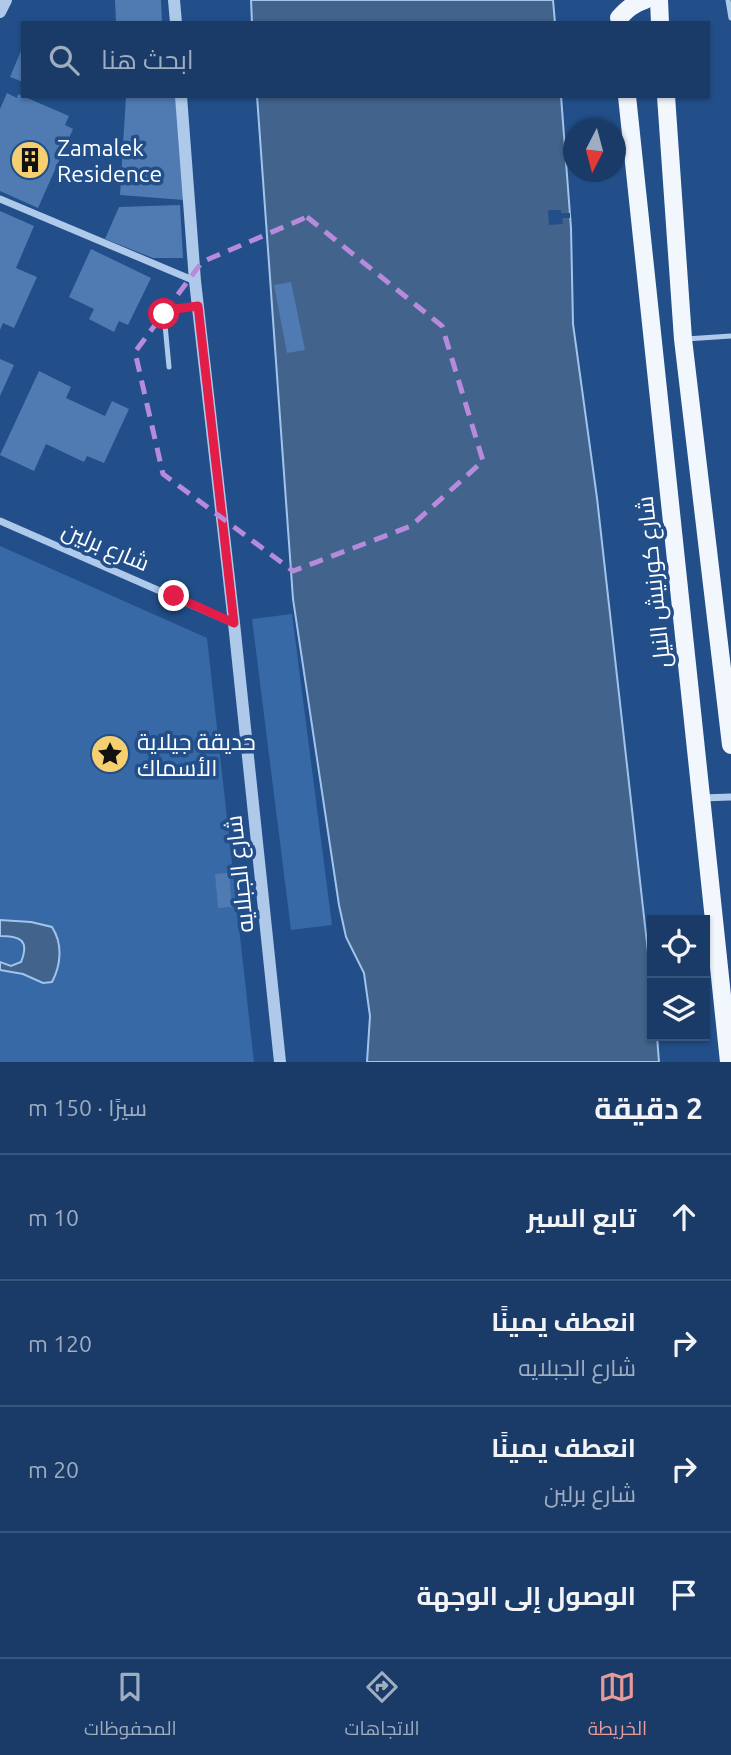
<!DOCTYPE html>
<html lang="ar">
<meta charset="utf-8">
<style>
body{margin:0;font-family:Ubuntu,Cairo,sans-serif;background:#274670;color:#f1f3f6;direction:rtl}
.controls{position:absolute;right:21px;bottom:21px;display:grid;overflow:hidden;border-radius:0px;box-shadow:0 2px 5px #0004}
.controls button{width:63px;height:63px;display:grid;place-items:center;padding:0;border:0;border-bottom:2px solid #38557b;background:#1a3b67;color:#f1f3f6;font:35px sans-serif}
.compass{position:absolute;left:563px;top:119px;width:63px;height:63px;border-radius:50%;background:#1a3b67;box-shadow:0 2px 5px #0004;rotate:186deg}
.stop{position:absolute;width:21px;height:21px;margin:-16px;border:5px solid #e11d48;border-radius:50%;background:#fff}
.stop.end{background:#e11d48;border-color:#fff;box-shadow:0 2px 7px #0008}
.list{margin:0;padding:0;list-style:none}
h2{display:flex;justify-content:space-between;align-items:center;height:91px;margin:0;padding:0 28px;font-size:30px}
h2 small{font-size:23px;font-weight:400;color:#9fadc0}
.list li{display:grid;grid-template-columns:46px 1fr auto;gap:21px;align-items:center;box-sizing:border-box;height:126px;padding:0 28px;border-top:2px solid #38557b}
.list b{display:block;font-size:26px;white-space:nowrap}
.list p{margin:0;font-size:23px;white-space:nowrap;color:#9fadc0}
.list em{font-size:23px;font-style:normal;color:#9fadc0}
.icon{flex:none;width:38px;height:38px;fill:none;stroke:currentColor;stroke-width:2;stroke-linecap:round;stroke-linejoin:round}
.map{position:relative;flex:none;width:731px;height:1062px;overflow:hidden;direction:ltr}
.search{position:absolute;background:#1a3b67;box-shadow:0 2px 5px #0004;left:21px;right:21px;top:21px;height:77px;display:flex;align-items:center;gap:18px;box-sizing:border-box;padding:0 24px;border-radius:0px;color:#9fadc0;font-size:26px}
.sheet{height:595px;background:#1a3b67}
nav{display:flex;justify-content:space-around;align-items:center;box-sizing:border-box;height:98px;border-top:2px solid #38557b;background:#1a3b67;font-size:19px;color:#9fadc0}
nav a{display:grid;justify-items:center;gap:4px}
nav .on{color:#e69b98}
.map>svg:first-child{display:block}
.green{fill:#3669a6}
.water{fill:#42638c;stroke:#a2c4eb;stroke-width:2}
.pier{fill:#224f89}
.building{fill:#4f7bb2}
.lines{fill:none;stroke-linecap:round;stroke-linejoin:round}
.service{stroke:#aec9ea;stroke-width:5}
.minor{stroke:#aec9ea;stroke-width:7}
.tertiary{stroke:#aec9ea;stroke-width:12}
.primary{stroke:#f2f7fe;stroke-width:18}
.route{stroke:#e11d48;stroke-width:9}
.marked{fill:none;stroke:#b68bdc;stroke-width:5;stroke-dasharray:14 9;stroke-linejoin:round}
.labels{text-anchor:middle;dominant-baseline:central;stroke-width:7;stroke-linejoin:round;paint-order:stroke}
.poi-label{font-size:23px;fill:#fff;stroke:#224f89;text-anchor:start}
.street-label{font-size:23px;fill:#fff;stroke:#224f89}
</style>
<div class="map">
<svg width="731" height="1062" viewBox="0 0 731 1062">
<rect width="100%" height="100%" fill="#224f89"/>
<path class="green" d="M0,546L207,638L254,1062H0Z
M292,614L332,925L291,930L252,619Z"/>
<path class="water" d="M251,0H553L555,23H252Z
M257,96H561L571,228L573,324L597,498L652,988V1036H657L659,1062H367L370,1016L364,973L346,937L339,905L293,599Z
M0,920L31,922L52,927C63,944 61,965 52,982L43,983L23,974L0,970V962L11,966L21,962C30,940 20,936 0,936Z"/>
<path class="pier" d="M548,210H561V213H570V218H562L563,224L549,225Z"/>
<path class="building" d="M115,0H161L162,23H116Z
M23,46V82L10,77Z
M7,93L17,98L18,94L69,116L65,125L73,129L38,208L0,191V109Z
M126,96H180L184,200L120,195Z
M180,205L183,258H153L105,239L119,207Z
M0,211L34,226L16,268L37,277L14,328L3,323L0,330Z
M91,249L151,278L128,325L119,321L114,332L89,319L94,309L69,297Z
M291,282L305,350L287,353L274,285Z
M0,359L14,365L0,396Z
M39,371L71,387L66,398L105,416L112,401L129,409L104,463L87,456L84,462L46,444L34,471L0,455Z
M229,873L232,907L218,908L215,874Z"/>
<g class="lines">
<path class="service" d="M728,0L731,18
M686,339L731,336
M169,367L164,314L168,310L198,306"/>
<path class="minor" d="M0,199L195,281
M0,521L233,623
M701,798L731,797"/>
<path class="tertiary" d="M174,0L176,23
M0,12L6,0
M181,96L195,281L234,623L280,1062"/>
<path class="primary" d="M659,0L660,23
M619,18C627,9 633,4 645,0
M627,96L729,1062
M666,96L683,339L731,745"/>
</g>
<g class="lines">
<path class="route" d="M164,314L168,310L198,306L234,623L174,596"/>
</g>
<path class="marked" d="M307,217L442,326L483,461L411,526L293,571L163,474L135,352L202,262Z"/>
<defs>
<g id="building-disc" transform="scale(2.0125)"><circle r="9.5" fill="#f6cf70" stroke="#224f89"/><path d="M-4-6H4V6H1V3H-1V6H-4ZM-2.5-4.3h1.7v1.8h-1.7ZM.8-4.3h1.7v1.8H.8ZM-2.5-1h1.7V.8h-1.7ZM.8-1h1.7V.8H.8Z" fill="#111"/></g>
<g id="sight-disc" transform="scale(2.0125)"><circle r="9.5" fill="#f6cf70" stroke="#224f89"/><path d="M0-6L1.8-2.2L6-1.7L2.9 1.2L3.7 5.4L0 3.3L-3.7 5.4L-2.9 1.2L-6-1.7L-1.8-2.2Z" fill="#111"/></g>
</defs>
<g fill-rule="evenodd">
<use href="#building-disc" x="30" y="160"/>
<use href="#sight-disc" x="110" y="754"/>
</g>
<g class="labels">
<g class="poi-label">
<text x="57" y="147">Zamalek<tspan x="57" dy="26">Residence</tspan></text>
<text x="137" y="741">حديقة جيلاية<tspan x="137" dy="26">الأسماك</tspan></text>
</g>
<g class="street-label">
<text transform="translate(106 546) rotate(23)">شارع برلين</text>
<text transform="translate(653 582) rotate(-96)">شارع كورنيش النيل</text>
<text transform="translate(239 874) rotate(-96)">شارع الجبلايه</text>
</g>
</g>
</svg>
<div class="controls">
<button><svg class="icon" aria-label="locate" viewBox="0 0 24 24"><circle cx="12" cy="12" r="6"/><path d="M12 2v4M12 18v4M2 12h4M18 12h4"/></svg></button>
<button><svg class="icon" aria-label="layers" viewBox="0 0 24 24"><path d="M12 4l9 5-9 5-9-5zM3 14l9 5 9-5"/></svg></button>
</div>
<svg class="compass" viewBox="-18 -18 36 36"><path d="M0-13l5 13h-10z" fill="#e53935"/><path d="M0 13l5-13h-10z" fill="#9fadc0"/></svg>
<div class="stop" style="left:164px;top:314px"></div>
<div class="stop end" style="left:174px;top:596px"></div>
<div class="search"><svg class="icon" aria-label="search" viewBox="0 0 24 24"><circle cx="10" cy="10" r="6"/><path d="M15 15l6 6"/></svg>ابحث هنا</div>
</div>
<section class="sheet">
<h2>2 دقيقة<small>سيرًا · 150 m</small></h2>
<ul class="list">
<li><svg class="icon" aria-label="ahead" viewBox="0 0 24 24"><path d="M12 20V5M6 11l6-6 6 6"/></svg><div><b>تابع السير</b></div><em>10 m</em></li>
<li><svg class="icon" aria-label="right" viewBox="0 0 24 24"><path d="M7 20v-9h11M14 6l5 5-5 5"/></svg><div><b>انعطف يمينًا</b><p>شارع الجبلايه</p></div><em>120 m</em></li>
<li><svg class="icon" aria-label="right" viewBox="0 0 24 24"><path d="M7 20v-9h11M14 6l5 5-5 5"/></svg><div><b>انعطف يمينًا</b><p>شارع برلين</p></div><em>20 m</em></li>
<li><svg class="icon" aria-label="arrive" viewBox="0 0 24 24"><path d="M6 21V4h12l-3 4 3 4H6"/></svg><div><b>الوصول إلى الوجهة</b></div></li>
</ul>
</section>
<nav>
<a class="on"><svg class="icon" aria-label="map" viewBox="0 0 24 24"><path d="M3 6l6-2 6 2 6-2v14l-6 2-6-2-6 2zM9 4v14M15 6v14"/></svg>الخريطة</a>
<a><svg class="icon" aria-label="directions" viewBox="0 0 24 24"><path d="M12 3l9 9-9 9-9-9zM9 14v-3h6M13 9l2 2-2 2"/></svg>الاتجاهات</a>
<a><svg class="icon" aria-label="saved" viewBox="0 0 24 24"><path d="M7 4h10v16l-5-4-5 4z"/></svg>المحفوظات</a>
</nav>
